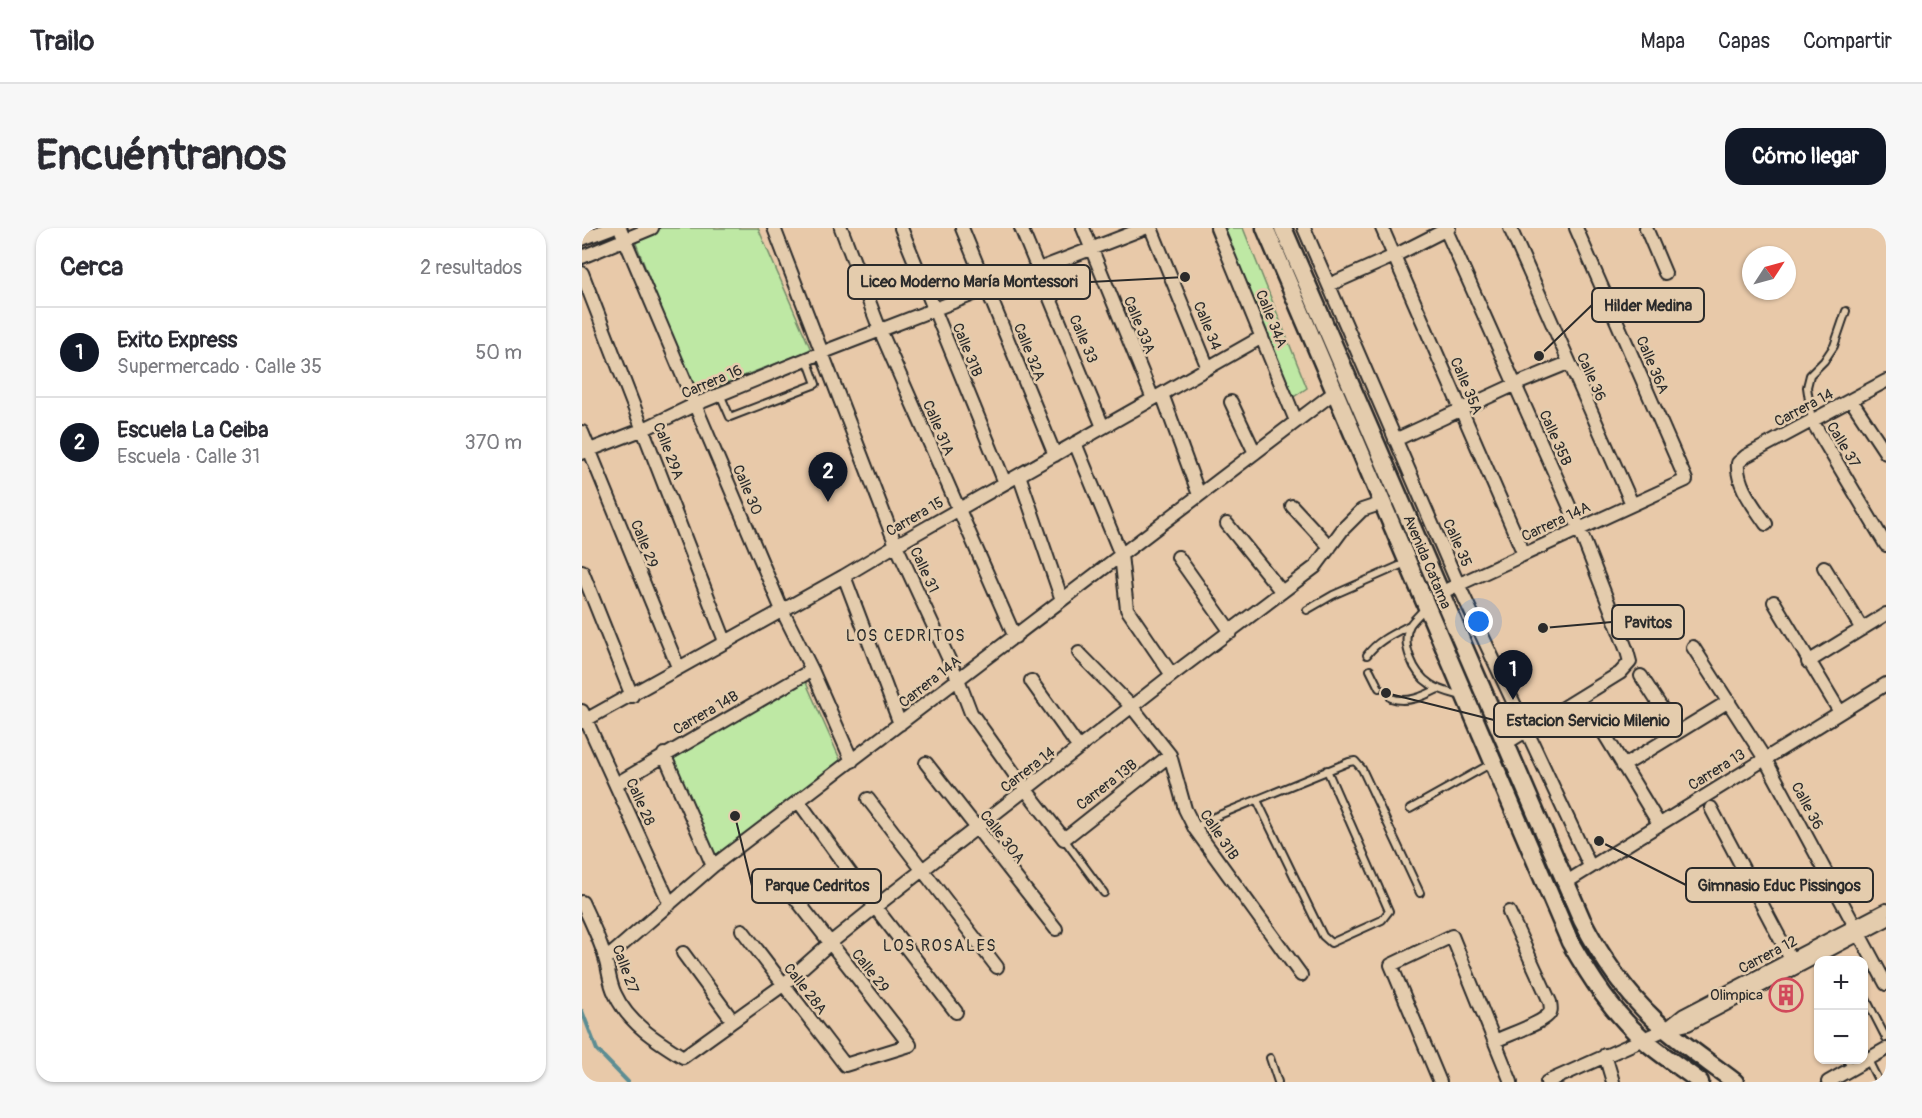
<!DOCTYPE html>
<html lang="es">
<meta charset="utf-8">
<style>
body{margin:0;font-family:Pangolin,sans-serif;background:#f7f7f7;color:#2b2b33}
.controls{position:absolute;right:18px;bottom:18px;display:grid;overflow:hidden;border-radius:12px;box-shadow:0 2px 4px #0004}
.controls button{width:54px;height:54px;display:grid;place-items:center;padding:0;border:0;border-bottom:2px solid #e1e1e2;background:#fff;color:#2b2b33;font:30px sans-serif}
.compass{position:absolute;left:1160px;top:18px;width:54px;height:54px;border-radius:50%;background:#fff;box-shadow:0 2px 4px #0004;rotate:54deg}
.you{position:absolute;left:897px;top:394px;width:21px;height:21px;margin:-15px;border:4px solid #fff;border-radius:50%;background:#1a73e8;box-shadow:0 0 0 9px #1a73e833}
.badge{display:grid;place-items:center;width:39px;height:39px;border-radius:50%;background:#111827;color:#fff;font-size:20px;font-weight:700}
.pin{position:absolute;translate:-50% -50px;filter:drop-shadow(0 2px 3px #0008)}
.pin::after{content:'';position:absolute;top:32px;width:21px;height:18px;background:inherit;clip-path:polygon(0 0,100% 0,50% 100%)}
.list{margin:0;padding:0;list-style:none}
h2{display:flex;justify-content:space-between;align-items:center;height:78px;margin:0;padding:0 24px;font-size:26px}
h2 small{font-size:20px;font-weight:400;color:#7c7c81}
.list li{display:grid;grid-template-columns:39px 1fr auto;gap:18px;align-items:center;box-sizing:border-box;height:90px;padding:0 24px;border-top:2px solid #e1e1e2}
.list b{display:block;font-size:22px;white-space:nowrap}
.list p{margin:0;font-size:20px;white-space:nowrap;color:#7c7c81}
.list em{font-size:20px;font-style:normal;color:#7c7c81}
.map{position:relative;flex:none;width:1304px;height:854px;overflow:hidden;border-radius:18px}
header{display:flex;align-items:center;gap:36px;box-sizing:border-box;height:84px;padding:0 30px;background:#fff;border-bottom:2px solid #e1e1e2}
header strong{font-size:28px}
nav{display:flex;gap:33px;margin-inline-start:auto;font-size:21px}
.intro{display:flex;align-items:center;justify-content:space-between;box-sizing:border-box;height:144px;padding:0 36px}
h1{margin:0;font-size:42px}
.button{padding:15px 27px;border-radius:18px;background:#111827;color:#fff;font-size:21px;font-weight:700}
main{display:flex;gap:36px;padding:0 36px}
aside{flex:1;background:#fff;border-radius:18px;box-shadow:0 2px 4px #0004}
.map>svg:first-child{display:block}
.green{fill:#bee8a4;stroke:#748a68;stroke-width:1.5}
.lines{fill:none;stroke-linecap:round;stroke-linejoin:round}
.stream{stroke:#5c8d93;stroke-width:4}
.lane-casing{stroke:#2b2b2b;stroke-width:10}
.street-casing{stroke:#2b2b2b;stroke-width:16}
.secondary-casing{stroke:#2b2b2b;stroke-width:21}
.lane{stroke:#e4ccad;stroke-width:6}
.street{stroke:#e4ccad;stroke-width:12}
.secondary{stroke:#e4ccad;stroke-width:16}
.labels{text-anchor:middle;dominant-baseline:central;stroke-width:5;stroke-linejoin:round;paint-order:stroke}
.street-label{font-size:15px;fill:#2b2b2b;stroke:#e4ccad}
.poi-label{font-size:15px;fill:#2b2b2b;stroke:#e4ccad;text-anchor:end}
.neighbourhood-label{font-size:16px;letter-spacing:1.5px;fill:#2b2b2b;stroke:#e4ccad}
.leader{fill:none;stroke:#2b2b2b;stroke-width:2}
.callout-dot{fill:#2b2b2b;stroke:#e4ccad;stroke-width:2}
.callout{fill:#e4ccad;stroke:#2b2b2b;stroke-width:2}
.callout-label{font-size:16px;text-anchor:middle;font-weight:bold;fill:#2b2b2b}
</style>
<header>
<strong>Trailo</strong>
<nav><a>Mapa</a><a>Capas</a><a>Compartir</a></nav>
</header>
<div class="intro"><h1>Encuéntranos</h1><a class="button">Cómo llegar</a></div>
<main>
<aside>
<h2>Cerca<small>2 resultados</small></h2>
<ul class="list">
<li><span class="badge">1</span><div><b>Exito Express</b><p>Supermercado · Calle 35</p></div><em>50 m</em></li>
<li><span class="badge">2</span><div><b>Escuela La Ceiba</b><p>Escuela · Calle 31</p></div><em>370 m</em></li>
</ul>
</aside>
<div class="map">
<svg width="1304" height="854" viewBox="0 0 1304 854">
<rect width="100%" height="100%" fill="#e8c9a9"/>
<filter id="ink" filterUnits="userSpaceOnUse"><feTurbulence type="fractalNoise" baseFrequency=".0167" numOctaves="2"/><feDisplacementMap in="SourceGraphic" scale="12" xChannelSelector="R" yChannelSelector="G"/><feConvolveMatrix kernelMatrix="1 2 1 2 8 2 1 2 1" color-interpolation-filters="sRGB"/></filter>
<g filter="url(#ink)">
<path class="green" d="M79,0H176L229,122L112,167L52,10Z
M640,0H661L725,160L710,170Z
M221,448L261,538L131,638L84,527Z"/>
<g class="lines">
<path class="stream" d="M0,783L15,822L46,854"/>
<g class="lane-casing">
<path id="lane" d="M138,166L148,189L234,156L225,131
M1230,193L1225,159L1228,147L1242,133L1252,118L1264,83
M844,379C839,385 832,391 828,397C818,416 832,446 848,456C858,463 869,465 880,468
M725,382L751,367L826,334
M785,427C796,412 813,405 828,397
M788,442L797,460
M809,470C825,476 842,468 856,461
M675,572L741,708L749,715L800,692L807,683L745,542
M828,581L910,535
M613,601L625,592L767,534L773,533L780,541L838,665
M482,611L522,665
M1282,767L1304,810
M688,830L696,854
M1265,832L1269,840
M1286,832L1297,854"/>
</g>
<g class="street-casing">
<path id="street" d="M38,0L200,382L230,442L270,533
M192,0L314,317L376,451L389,485L444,562L482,611L588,527
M259,0L298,102L433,409
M319,0L423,255
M380,0L473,227
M439,0L521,199
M501,0L571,171
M569,0L626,140
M635,0L714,193
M722,0L876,356L1008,638
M800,0L942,326
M928,0L1050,276
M1064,0L1083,45
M864,2L997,300L1045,423L1048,434L1038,445L923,516
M0,11L29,0
M0,29L70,0
M0,45L143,413
M747,57L812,28L867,0
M580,166L617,267
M1269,172L1304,225
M649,174L673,225
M1230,193L1304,317
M0,204L96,439
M813,212L932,157L986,135
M493,215L539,327L545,381L590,447
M0,225L62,201L112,177L239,125L563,0
M437,247L480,372
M710,278L748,319
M645,296L700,364
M1184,296C1172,278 1154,257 1156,235L1164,228L1304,153
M596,329L649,404
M1242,339L1280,401
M0,343L50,468
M262,348L318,496
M858,365L1104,252L994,0
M1192,374L1258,484
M1111,419L1183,531L1304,756
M497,425L550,479L588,527L603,581L613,601L719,747
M1226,434L1304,386
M1059,448L1095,504
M449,453L497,520
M0,483L88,676
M1009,484L1077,596
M0,494L262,348L314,317L680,109
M82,526L131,638
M344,535L474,701
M1041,538L1147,473
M34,556L230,442
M286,571L415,739
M217,574L293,679L374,784
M1129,580L1213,739
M983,655L1304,456
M0,674C8,692 18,711 23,730C27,742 27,754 33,766C46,795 75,813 101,829L201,757L247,716L293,679L590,447L733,339L761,301L780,282L801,275
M160,702L263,837L328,817L203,657
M101,725L151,793
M24,731L131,638L754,163
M1087,799L1102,787L1304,682
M913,813C925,807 956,797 965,788C970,784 969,780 968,774L927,684
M1023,827L1031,854
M858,854L809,737L870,708L929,854
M965,854L1084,801L1106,796L1304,692
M1246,854L1304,821"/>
</g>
<g class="secondary-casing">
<path id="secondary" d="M683,0L988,714C1008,749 1031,785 1062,812C1079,827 1100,840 1118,854
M701,0L1000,692C1019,729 1043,764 1073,792C1098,815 1127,834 1153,854"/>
</g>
<use href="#lane" class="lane"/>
<use href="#street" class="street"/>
<use href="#secondary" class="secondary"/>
</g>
</g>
<defs>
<g id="building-ring" transform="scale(1.725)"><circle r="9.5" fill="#e4ccad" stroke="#d1495b" stroke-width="1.5"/><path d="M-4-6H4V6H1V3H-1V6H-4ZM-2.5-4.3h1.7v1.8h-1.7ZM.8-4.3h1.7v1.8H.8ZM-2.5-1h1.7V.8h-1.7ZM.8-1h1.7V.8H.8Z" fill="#d1495b"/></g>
</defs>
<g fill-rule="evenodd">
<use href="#building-ring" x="1204" y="767"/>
</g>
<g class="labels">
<g class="street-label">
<text transform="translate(689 91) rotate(68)">Calle 34A</text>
<text transform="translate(557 97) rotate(68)">Calle 33A</text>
<text transform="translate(625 98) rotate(68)">Calle 34</text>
<text transform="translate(501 111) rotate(67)">Calle 33</text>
<text transform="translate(385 122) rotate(68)">Calle 31B</text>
<text transform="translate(447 124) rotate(68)">Calle 32A</text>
<text transform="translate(1070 137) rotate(67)">Calle 36A</text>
<text transform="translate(1009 149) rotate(66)">Calle 36</text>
<text transform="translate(130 154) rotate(-23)">Carrera 16</text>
<text transform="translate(884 158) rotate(67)">Calle 35A</text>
<text transform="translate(1222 180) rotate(-28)">Carrera 14</text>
<text transform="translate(356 200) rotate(67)">Calle 31A</text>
<text transform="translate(973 210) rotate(66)">Calle 35B</text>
<text transform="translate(1261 217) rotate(59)">Calle 37</text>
<text transform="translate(86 223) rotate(69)">Calle 29A</text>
<text transform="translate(165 262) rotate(67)">Calle 30</text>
<text transform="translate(333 289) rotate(-30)">Carrera 15</text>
<text transform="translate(974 294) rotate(-25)">Carrera 14A</text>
<text transform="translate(875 315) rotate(66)">Calle 35</text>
<text transform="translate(62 316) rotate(68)">Calle 29</text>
<text transform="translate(845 334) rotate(67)">Avenida Catama</text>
<text transform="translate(342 342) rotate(65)">Calle 31</text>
<text transform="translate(348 454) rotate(-38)">Carrera 14A</text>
<text transform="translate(124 485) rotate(-30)">Carrera 14B</text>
<text transform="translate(446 542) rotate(-38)">Carrera 14</text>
<text transform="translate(1135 542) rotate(-32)">Carrera 13</text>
<text transform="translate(525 557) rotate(-38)">Carrera 13B</text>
<text transform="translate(58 574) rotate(66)">Calle 28</text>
<text transform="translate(1225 578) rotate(62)">Calle 36</text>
<text transform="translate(637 607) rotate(56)">Calle 31B</text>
<text transform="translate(420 609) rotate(52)">Calle 30A</text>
<text transform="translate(1186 727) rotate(-28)">Carrera 12</text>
<text transform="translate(43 741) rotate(70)">Calle 27</text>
<text transform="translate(288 743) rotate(52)">Calle 29</text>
<text transform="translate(223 761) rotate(52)">Calle 28A</text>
</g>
<g class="poi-label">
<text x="1181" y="767">Olimpica</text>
</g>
<g class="neighbourhood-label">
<text x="324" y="408">LOS CEDRITOS</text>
<text x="358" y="718">LOS ROSALES</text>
</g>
</g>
<path class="leader" d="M603 49L508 54M957 128L1010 77M961 400L1030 394M804 465L912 492M1017 613L1104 657M153 588L170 658"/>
<g class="callout-dot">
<circle cx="603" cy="49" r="6"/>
<circle cx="957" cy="128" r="6"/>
<circle cx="961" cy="400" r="6"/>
<circle cx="804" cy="465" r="6"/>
<circle cx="1017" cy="613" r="6"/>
<circle cx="153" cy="588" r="6"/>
</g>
<g class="callout">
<rect x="266" y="37" width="242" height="34" rx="6"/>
<rect x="1010" y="60" width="112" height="34" rx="6"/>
<rect x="1030" y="377" width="72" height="34" rx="6"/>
<rect x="912" y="475" width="188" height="34" rx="6"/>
<rect x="1104" y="640" width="187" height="34" rx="6"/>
<rect x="170" y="641" width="129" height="34" rx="6"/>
</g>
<g class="callout-label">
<text x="387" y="59">Liceo Moderno María Montessori</text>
<text x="1066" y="83">Hilder Medina</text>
<text x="1066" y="400">Pavitos</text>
<text x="1006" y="498">Estacion Servicio Milenio</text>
<text x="1197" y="663">Gimnasio Educ Pissingos</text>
<text x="235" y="663">Parque Cedritos</text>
</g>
</svg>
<div class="controls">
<button>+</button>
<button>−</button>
</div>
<svg class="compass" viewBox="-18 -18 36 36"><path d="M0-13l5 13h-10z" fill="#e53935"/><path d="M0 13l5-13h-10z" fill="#7c7c81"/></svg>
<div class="you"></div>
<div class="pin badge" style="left:931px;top:472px">1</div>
<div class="pin badge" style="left:246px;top:274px">2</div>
</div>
</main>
